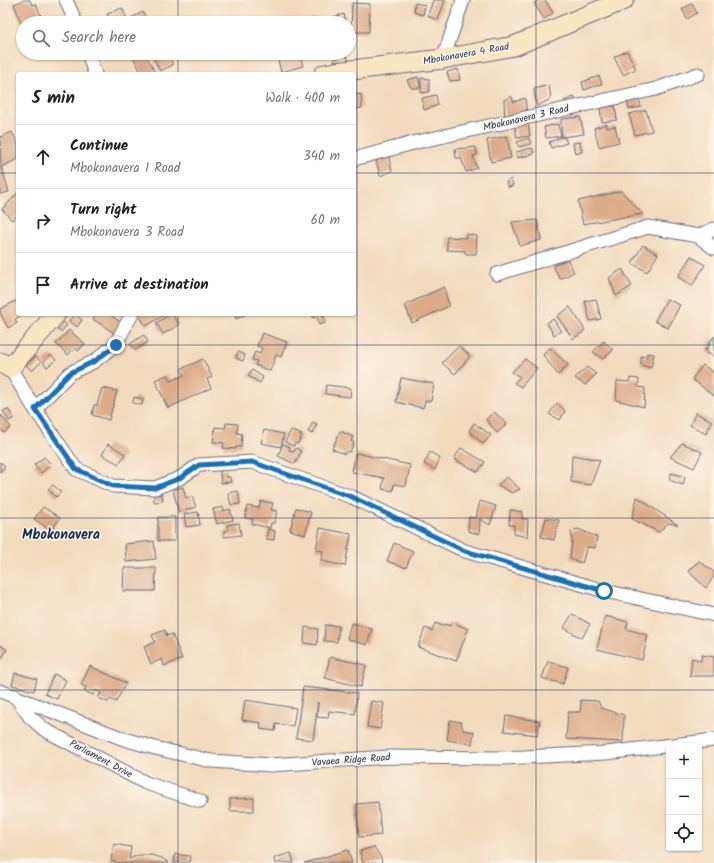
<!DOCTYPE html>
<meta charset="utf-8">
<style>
body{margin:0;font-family:Kalam,sans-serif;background:#f6f6f6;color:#222}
.controls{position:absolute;right:12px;bottom:12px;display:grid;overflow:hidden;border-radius:4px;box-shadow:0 1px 3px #0004}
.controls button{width:36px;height:36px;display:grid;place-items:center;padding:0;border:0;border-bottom:1px solid #e0e0e0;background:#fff;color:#222;font:20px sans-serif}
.stop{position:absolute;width:12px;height:12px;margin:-9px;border:3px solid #1f6fb2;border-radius:50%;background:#fff}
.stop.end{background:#1f6fb2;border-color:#fff;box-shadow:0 1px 4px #0008}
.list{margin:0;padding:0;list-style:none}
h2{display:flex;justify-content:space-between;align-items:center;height:52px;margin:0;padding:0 16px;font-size:17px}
h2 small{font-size:13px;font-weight:400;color:#767676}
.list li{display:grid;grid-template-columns:26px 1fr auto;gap:12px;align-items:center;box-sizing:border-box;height:64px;padding:0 16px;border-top:1px solid #e0e0e0}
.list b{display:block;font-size:15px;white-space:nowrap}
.list p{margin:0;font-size:13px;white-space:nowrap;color:#767676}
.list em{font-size:13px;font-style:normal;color:#767676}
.icon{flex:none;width:22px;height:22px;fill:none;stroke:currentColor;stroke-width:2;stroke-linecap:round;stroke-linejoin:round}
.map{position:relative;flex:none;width:714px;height:863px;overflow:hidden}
.search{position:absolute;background:#fff;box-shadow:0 1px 3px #0004;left:16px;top:16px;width:340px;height:44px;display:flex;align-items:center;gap:10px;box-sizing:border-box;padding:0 14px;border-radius:22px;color:#767676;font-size:15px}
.panel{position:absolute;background:#fff;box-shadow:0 1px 3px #0004;left:16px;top:72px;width:340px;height:244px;border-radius:4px}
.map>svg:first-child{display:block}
.building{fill:#dcab89}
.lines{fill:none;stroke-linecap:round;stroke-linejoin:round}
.street-casing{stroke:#676b7f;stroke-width:15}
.secondary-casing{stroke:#676b7f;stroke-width:21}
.street{stroke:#fff;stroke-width:13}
.secondary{stroke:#fbe6c4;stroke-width:19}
.route{stroke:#1f6fb2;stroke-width:5}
.grid{fill:none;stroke:#1b2f5e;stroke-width:1;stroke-opacity:0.55}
.labels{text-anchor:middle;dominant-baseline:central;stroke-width:3;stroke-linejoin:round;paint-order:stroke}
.street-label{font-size:10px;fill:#1b2f5e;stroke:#fcf5e5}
.district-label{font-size:14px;font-weight:bold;fill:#1b2f5e;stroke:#fcf5e5}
</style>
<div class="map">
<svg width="714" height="863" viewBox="0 0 714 863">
<rect width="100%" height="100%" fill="#fcf5e5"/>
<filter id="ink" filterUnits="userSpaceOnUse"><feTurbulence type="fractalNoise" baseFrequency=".025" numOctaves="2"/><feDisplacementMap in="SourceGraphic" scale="8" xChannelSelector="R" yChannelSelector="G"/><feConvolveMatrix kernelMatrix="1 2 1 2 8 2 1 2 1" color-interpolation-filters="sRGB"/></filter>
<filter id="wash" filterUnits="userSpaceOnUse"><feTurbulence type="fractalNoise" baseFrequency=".012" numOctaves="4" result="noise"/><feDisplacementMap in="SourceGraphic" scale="16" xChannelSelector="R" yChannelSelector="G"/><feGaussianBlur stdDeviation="0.9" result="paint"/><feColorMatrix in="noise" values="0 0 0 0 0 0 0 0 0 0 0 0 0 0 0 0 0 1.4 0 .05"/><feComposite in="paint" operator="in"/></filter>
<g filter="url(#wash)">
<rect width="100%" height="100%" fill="#f3dabd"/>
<g id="blocks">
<path class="building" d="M24,0H30L32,5L36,4L41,16L21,23L14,4Z
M433,0H445L438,20L428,16Z
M539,0H545L553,13L544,19L534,3Z
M352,3L370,4L369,32H351Z
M415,3L425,5L423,15L414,12Z
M692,4L697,13L687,19L682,9Z
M122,8L129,23H112L107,14Z
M143,12L149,23H134L131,18Z
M344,14L346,23H328L327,19Z
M316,18L317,23H299Z
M627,51L636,69L623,75L614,57Z
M131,53H145L156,74H142Z
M151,53H167L173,65L160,71Z
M288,53H299L303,66L281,72L277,56Z
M347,56L349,65L336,69L334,59Z
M458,69L460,80L450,81L447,72Z
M599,76L602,84L584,90L582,82Z
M418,77L421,88H411L407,80Z
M421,78L429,79V92L421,93Z
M549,85L551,99L537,106L534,89Z
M361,94L362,108L354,109V95Z
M436,95L438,105L424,110L422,98Z
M511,96L514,102L525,98L527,114L505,123L504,100Z
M574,97L578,103L566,106L564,101Z
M639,99L641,107L629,109L627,101Z
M615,106L617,120L602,122L600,108Z
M646,110L652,131L635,135L629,114Z
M580,117L584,134L562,137L565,138L567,143L551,148L549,142L562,137L561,119Z
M528,124L530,136L517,138L515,127Z
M558,124L561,136L546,138L544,127Z
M607,124V128L615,126L619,142L599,147L594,128Z
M12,132L18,144V159L1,167L0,137Z
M507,136L511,158L491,162L487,140Z
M529,138L531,144L519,147L517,142Z
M580,142L582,152L575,154L573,143Z
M476,147L477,155L473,156L477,168L466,172L461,158H456L455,149Z
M532,148L534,154L518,158L516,152Z
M388,153L392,171L380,176L375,156Z
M0,168H2L9,192L0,194Z
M511,179L513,186L508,187L506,182Z
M621,191L643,214L583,224L578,201Z
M18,193V214L12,220L2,209Z
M537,220L541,240L520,246L512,222Z
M466,234L477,236L476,254H466L465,251L447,250V237L466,238Z
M643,245L658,254L647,272L632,263Z
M691,256L705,265L692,286L678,277Z
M567,259L574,272L560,279L553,266Z
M622,269L632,286L616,296L609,278Z
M444,287L449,306L412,323L405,305Z
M596,299L601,319L590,321L585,301Z
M667,299L680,305L668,328L655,321Z
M16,301L17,302H18V314H23L15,319L17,323L8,328L0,313V309Z
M570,307L585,330L573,339L557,316Z
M75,314L82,320L77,327L69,321Z
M97,314H108L121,322L114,333L93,319Z
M138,314H166L146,326Z
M171,314H172L179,325L163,334L156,323Z
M234,314H246L236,319Z
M312,314H323L325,323L319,325L317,316L313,318Z
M553,319L561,331L554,335L547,323Z
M62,321L67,325L61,332L56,328Z
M69,330L85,344L78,351L75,348L68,355L56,344Z
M262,333L287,342L281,357L276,355L270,371L255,365L257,361L252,360L255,352L260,354L262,348L257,346Z
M144,335L148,342L135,350L130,344Z
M714,336V357L705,351Z
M604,341L613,350L603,359L593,352Z
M459,346L470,356L455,374L442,363Z
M550,348L568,365L558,375L543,355Z
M238,352L245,355L243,361L236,358Z
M647,353L654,354L651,368L641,365V356L647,357Z
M51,355L56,360L47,367L43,362Z
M36,356L41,362L32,371L26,365Z
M203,359L212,377L207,379L211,388L168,408L155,380L167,375L170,381L184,375L181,369Z
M525,359L537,368L521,387L514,383L520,377L512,372Z
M703,365L714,373V396L692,379Z
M587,367L596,374L585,385L575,378Z
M252,370L263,377L260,383L248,376Z
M401,378L434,384L431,401H425L423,408L396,402Z
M630,378L639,379L638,387L645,388L644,407L616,400L617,381L629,382Z
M326,385L351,388L350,397L325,394Z
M102,388L117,391L109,420L92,415L94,405H97Z
M134,397L143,399L142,405L133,403Z
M557,403L565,411L560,420L549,414Z
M8,409L14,418L9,421L3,411Z
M494,412L507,424L497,433L486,419Z
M696,413L712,421L706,434L690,425Z
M1,415L11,427L4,433L0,428Z
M313,422L317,424L312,434L308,432Z
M226,423L238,424L237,433L242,434L241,447H236V449L223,448L224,443L213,442L215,427L225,428Z
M474,423L491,435L483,444L469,431Z
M264,430L284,434L281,447L261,443Z
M291,430L302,435L298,444L295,443L294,446L285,442Z
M340,431L353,437L351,441L354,443L350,452L347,451L345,454L332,449Z
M682,443L702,452L694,468L670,457Z
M108,444L125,454L119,464L102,455Z
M283,444L290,447L289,450L294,452L296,448L301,451L295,464L278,456Z
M461,448L485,462L478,472L454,459Z
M430,452L440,458L435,470L424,464Z
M356,453L410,465L406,486L394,484L393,491L382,489L384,478L352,472Z
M572,455L600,460L591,485L571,482Z
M44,457L51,464L41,473L34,465Z
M0,462L5,466L0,472Z
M226,470L227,477H230L231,482L221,483L220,471Z
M671,473L685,477L683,485L669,480Z
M507,477L520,489L512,493L498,485Z
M53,485L61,492L56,497L48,489Z
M183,487L186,498L192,496L196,507L179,512L173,490Z
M238,491L240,504L231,505L228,493Z
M154,494H162L163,501L154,502Z
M637,497L678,525L668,523L659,532L632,519Z
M261,501L273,503L271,510L277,511L274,523H271L270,528L252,524L253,519L245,518L247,506L259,508Z
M480,501L496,506L490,525L480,519L479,534L468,531L469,517L476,518Z
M43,507L60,518L51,531L34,519Z
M223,507L224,511L230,509L233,520L217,524L213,509Z
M296,508L311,512L305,535L290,530Z
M510,510L522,512V519H528L527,537L514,534V525H509Z
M198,512L200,525L186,527L184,514Z
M158,517H175V541H158Z
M546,518L559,520L554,540L541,537Z
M239,523L241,535L224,537V531L228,530L227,525Z
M320,528L351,534L345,566L321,561L323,551L316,550Z
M268,529L275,531L274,540L266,539Z
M578,529L597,537L595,548L587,547L582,563L570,559L572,541L571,531Z
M154,541L156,559L126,562L125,544Z
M394,543L413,551L406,568L387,561Z
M699,561L714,572V576L706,588L688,571Z
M124,568H156L155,591H123Z
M572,614L590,624L582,638L564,628Z
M605,616L628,622L626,629L648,635L642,660L597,649Z
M452,622L468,629L456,661L418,647L425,628L432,631L435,623L443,626L444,624L450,626Z
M351,623L372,629L367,645L347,639Z
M325,625L339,626L337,642L324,641Z
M305,627L318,629L317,645L304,643Z
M165,630L167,636L172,634L182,659L164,666L162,659L151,664L144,647L155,642L152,635Z
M0,645L7,650L0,661Z
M702,655L714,657V676H690L692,658L701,661Z
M330,657L366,665L361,687L325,678Z
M548,661L568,667L563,684L542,678Z
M90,666L126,683L116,702L110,699L108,702L98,698L101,693L96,690L93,695L84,691L86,687L81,685Z
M15,673L37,679L34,691L12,685Z
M54,674L66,680L57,699L45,694Z
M303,687L357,693L355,714L329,711L328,718L317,717L318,702L313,740L296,738Z
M245,700L296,708L293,726L276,724L275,731L260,729L261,723L242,720Z
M581,700L598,701L601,708L624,715L623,742L566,739L568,712H580Z
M371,701L384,703L380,729L367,727Z
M506,716L540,721L537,735L504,731Z
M450,720L461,722L463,730L474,732L472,744L447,740Z
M254,798V811H230V799Z
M378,802L381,835L359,837L356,804Z
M114,844L131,847L129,859L139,855H151L162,858L169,863H116V862L111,861Z
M374,847L381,858L382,863H363L360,851Z
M348,850L352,863H304Z
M291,853L294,863H275L274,858Z
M175,854L190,856L189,863H174Z"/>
</g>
</g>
<g filter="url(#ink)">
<use href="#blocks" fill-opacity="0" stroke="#676b7f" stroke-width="1"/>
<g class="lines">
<g class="street-casing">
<path id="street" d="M66,0L76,23
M88,53L95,74
M443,59L463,0
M354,159L417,142L656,89L698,74
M698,236L714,248
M497,274L648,227L698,236L714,229
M10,368L35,409L76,469L113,486L155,488L180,478L199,465L252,462L352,497L465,551L605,591L714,615
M35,409L70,373L95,361L115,345L132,314
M0,691L124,739L155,748L211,761L271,765L388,757L503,758L606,753L714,740
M15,696L30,717L45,730L146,783L200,801"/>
</g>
<g class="secondary-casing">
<path id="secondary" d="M324,74L335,72L443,59L514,46L624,0
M0,362L10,368L56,314"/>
</g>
<use href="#street" class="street"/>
<use href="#secondary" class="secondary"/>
</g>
</g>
<g class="lines" filter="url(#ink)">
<path class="route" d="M116,345L95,361L70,373L35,409L76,469L113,486L155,488L180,478L199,465L252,462L352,497L465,551L604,591"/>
</g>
<path class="grid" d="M178,0V23M357,0V863M536,0V863M178,53V74M0,173H18M354,173H714M178,314V863M0,345H714M0,518H714M0,690H714"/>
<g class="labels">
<g class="street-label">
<text transform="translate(466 54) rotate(-10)">Mbokonavera 4 Road</text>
<text transform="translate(526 118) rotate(-13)">Mbokonavera 3 Road</text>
<text transform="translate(101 759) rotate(28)">Parliament Drive</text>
<text transform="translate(351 760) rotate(-4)">Vavaea Ridge Road</text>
</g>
<g class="district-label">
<text x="61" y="535">Mbokonavera</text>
</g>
</g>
</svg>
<div class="controls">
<button>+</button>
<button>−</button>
<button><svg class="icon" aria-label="locate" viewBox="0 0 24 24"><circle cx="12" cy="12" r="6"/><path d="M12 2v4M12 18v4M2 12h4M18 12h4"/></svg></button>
</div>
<div class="stop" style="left:604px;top:591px"></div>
<div class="stop end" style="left:116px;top:345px"></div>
<div class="search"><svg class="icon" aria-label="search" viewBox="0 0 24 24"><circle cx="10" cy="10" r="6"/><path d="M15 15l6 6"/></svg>Search here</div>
<section class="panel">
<h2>5 min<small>Walk · 400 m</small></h2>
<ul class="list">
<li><svg class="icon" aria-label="ahead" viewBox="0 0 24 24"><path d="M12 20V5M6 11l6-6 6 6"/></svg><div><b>Continue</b><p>Mbokonavera 1 Road</p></div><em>340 m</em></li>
<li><svg class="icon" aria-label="right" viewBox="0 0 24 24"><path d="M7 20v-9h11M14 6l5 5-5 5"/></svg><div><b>Turn right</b><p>Mbokonavera 3 Road</p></div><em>60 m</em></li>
<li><svg class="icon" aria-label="arrive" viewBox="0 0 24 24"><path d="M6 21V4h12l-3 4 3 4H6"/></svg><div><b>Arrive at destination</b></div></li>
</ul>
</section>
</div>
